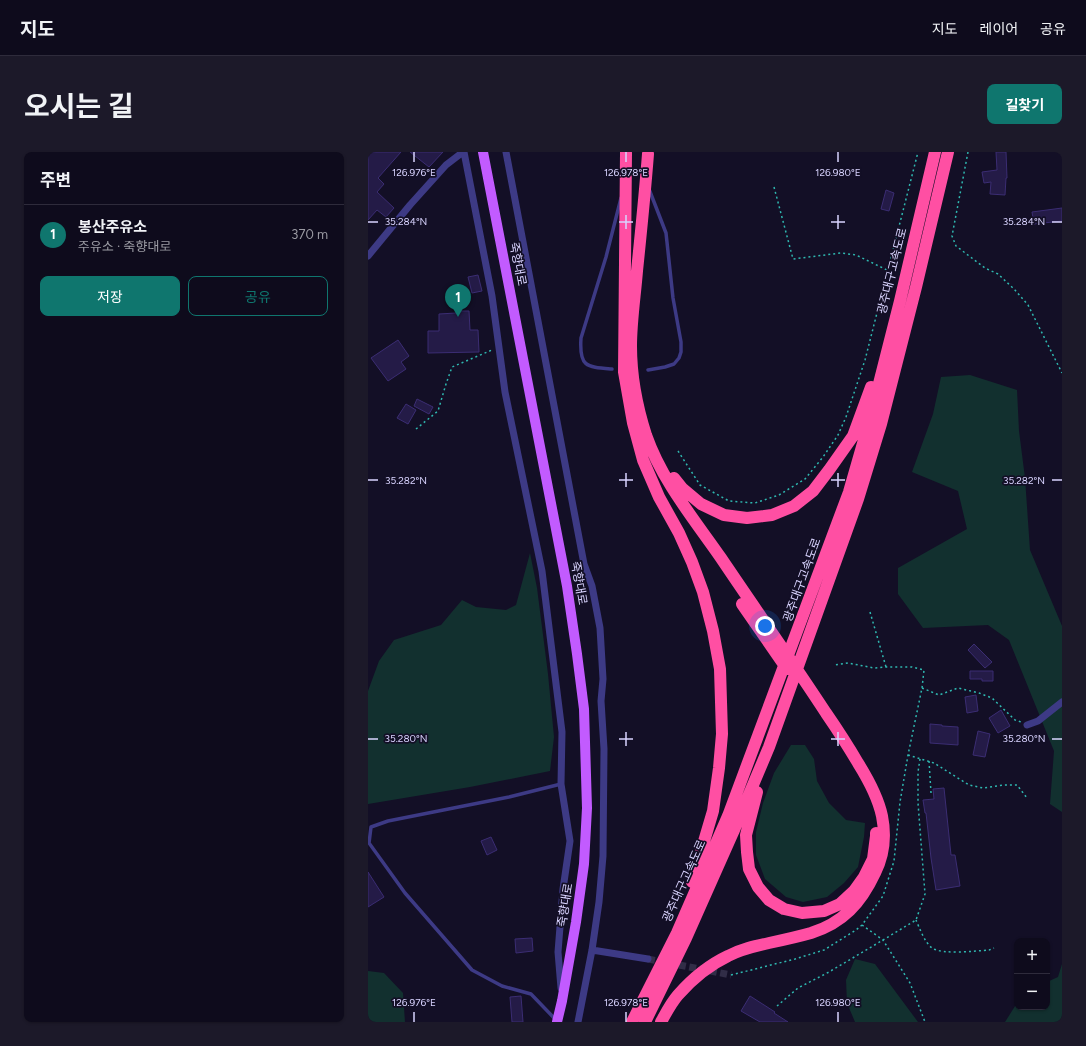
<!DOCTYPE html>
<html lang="ko">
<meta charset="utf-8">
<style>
body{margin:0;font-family:Figtree,"Noto Sans KR",sans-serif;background:#1c1929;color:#f1f3f6}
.controls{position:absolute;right:12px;bottom:12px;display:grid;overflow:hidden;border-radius:8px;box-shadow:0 1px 3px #0004}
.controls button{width:36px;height:36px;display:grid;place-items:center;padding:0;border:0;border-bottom:1px solid #2e2b3b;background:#0e0b1c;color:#f1f3f6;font:20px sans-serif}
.you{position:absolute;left:397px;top:474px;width:14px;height:14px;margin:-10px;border:3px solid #fff;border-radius:50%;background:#1a73e8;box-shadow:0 0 0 6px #1a73e833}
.badge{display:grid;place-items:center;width:26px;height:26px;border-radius:50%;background:#0f766e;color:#fff;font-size:13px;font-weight:700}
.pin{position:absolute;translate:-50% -33px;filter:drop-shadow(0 1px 2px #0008)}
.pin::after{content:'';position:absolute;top:21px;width:14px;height:12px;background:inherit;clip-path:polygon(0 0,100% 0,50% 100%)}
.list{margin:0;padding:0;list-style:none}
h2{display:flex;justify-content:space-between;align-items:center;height:52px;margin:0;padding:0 16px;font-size:17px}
h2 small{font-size:13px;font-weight:400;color:#9b9ba3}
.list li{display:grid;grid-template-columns:26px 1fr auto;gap:12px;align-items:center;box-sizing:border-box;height:60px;padding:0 16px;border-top:1px solid #2e2b3b}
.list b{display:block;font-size:15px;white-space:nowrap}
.list p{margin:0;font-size:13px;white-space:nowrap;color:#9b9ba3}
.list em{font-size:13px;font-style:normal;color:#9b9ba3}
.actions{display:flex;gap:8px;padding:12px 16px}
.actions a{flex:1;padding:9px 0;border:1px solid #0f766e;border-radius:8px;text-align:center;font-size:14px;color:#0f766e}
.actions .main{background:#0f766e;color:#fff}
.map{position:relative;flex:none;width:694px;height:870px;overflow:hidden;border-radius:8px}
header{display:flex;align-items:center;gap:24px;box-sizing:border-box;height:56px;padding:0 20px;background:#0e0b1c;border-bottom:1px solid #2e2b3b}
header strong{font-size:19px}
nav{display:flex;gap:22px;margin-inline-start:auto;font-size:14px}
.intro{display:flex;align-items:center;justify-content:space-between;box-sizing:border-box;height:96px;padding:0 24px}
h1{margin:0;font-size:28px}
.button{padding:10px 18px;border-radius:8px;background:#0f766e;color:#fff;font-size:14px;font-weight:700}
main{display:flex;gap:24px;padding:0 24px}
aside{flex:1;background:#0e0b1c;border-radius:8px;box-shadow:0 1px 3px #0004}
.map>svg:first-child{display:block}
.green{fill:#12302f}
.building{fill:#241b47;stroke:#3b2d73}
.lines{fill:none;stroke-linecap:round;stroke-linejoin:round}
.street-tunnel{stroke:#312d47;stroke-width:7;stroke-dasharray:7 3.5;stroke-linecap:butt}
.path{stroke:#2fb8b0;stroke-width:1.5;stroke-dasharray:2 3;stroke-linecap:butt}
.lane{stroke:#3d3a85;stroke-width:3.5}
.street{stroke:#3d3a85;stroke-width:7}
.primary{stroke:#c25bff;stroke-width:10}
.highway{stroke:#ff4fa3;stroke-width:12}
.ticks{fill:none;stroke:#d9d4ff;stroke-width:1.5}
.labels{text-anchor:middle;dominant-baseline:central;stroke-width:3.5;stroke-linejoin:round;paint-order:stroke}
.street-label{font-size:12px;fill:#d9d4ff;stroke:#130f26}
.ticks-label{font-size:10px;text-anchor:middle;fill:#d9d4ff;stroke:#130f26;stroke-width:3.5;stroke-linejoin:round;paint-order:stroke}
</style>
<header>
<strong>지도</strong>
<nav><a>지도</a><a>레이어</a><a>공유</a></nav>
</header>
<div class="intro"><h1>오시는 길</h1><a class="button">길찾기</a></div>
<main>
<aside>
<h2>주변<small></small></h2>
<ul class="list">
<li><span class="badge">1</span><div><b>봉산주유소</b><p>주유소 · 죽향대로</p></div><em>370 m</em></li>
</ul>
<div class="actions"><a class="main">저장</a><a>공유</a></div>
</aside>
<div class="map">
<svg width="694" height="870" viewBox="0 0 694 870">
<rect width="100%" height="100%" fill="#130f26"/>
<path class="green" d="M602,223L649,238L651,279L657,326L662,398L694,474V660L682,652L686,599L641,488L620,473L555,476L530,442V416L599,377L590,339L544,320L565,262L573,225Z
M162,401L169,436L180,522L186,585L182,619L102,635L0,652V539L11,509L26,488L73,473L94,448L108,455L138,458L148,453Z
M423,593H437L446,607L449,629L461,651L478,668L497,671L496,685L490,715L476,731L459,745L435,750L418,745L397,727L388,703V680L395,651L406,621Z
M487,807L507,812L550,870H487L479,851L478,828Z
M694,812V870H637L649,851V855H679V830L690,825Z
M0,819L16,821L35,841L37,870H0Z"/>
<path class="building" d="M0,0H33L10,26L16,32L9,40L26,56L18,65L9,58L0,68Z
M42,0H75L61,15Z
M628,0H638L639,26H638L637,43L622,42L623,30L616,31L614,20L629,18Z
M518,38L526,41L521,59L513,57Z
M694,56V69L666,72L664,60Z
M110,123L114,139L104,141L100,125Z
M88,159H101L102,178H110L111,200L60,201V179H71V162L88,161Z
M30,188L41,204L33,210L38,217L20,229L3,206Z
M49,247L65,255L61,262L46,254Z
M38,252L48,258L40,272L29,266Z
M606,492L624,510L617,516L600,498Z
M602,519H625V529H614V527H602Z
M608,543L610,559L599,561L597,545Z
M633,558L642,574L630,581L621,566Z
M562,572L574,573V574L590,575V593L562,591Z
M610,579L622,582L617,605L605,603Z
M576,636L583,703H587L592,734L568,738L563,706L558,661H557L555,648L566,647L565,637Z
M123,685L129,698L119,703L113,689Z
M0,720L16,745L0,755Z
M164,786L165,799L148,801L147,787Z
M153,844L155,870H144L142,845Z
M382,844L407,860L406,861L420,870H392L373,859Z"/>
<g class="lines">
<path class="street-tunnel" d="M280,807L363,823"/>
<path class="path" d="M600,0L584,84L588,94L617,116L630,122L646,137L660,153L694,221
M406,35L425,107L473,101L488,103L519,118
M48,277L70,259L78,232L84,215L124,198
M310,299L332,333L361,349L387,351L411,343L437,327L455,305L470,283L478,265L497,208L550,0
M502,460L518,515
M554,536L571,543L590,536L611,541L624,546L647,568L653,570
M540,603L566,611L601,633L615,636L635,633H649L659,646
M561,609L563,641
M548,768C551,775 557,791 564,796C575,803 606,799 621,798L626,796
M494,773L515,788L542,831L557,870
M363,823L427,807L456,798L488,778L494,773L515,744L526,709L532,650L540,603L554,536L556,518L544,515H518L506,516L480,511L467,513
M409,854L430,836L461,820L515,788L548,768L557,742L550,651V620L552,607"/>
<path class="lane" d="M244,217C218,215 211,215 213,186L238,105L253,46
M280,218L297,215L306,212L311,206L313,200V190L305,146L298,81L281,37
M188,868L163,842L134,834L104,818L37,741L1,691L3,675L20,669L141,645L193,632"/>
<path class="street" d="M96,0L124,144L137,240L174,419L194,580L193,632L202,689L195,737L190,800L193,836
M138,0L216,412L224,434L232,476L235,527L233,549L236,597L235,704L231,750L224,798L210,870
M0,104L42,53L78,13L95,0
M659,573L670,569L694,550
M224,798L280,807"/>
<path class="primary" d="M115,0L199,434L209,502L216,557L219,656L216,712L208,770L194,849L189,870"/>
<path class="highway" d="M258,1L256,220L265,271L275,308L291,345L311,381L324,410L335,440L345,479L352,517L354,582L351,616L345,659L324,730
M280,2C277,41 273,80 269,119C267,144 263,169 263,194C263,224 269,255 278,283C294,329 326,367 353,406C388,458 424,509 458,561C469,577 480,594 490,611C500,627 510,645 514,664C518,684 516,703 507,721C493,751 475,771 443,781C429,785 415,788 401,791C387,794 373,797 360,804C341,813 324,827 310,843C303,851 298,861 293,870
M306,326L314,336L333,352L356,363L379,366L404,363L426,354L445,339L461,318L485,284L503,235
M374,452L419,517
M389,640L378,683L379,700L381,717L390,735L401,748L416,757L434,761L456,759L472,752L486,739L496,725L505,707L508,684V681
M264,870L309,781L360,664L481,340L502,267L532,149L567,0
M277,870L318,786L366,678L401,595L490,347L513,272L548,135L580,0"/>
</g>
<path class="ticks" d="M46,0V10M258,0V10M470,0V10M258,63V77M470,63V77M0,70H10M251,70H265M463,70H477M684,70H694M258,321V335M470,321V335M0,328H10M251,328H265M463,328H477M684,328H694M258,580V594M470,580V594M0,587H10M251,587H265M463,587H477M684,587H694M46,860V870M258,860V870M470,860V870"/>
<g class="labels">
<g class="street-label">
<text transform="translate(150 112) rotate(79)">죽향대로</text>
<text transform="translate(524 119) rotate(-76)">광주대구고속도로</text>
<text transform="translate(434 428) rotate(-70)">광주대구고속도로</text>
<text transform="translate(211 431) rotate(80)">죽향대로</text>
<text transform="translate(316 729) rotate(-66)">광주대구고속도로</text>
<text transform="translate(197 753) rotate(-81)">죽향대로</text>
</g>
</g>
<g class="ticks-label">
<text x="46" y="24">126.976°E</text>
<text x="258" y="24">126.978°E</text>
<text x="470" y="24">126.980°E</text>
<text x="38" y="73">35.284°N</text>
<text x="656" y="73">35.284°N</text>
<text x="38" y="332">35.282°N</text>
<text x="656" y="332">35.282°N</text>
<text x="38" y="590">35.280°N</text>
<text x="656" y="590">35.280°N</text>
<text x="46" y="854">126.976°E</text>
<text x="258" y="854">126.978°E</text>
<text x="470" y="854">126.980°E</text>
</g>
</svg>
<div class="controls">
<button>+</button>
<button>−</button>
</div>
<div class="you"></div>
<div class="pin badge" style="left:90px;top:165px">1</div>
</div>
</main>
